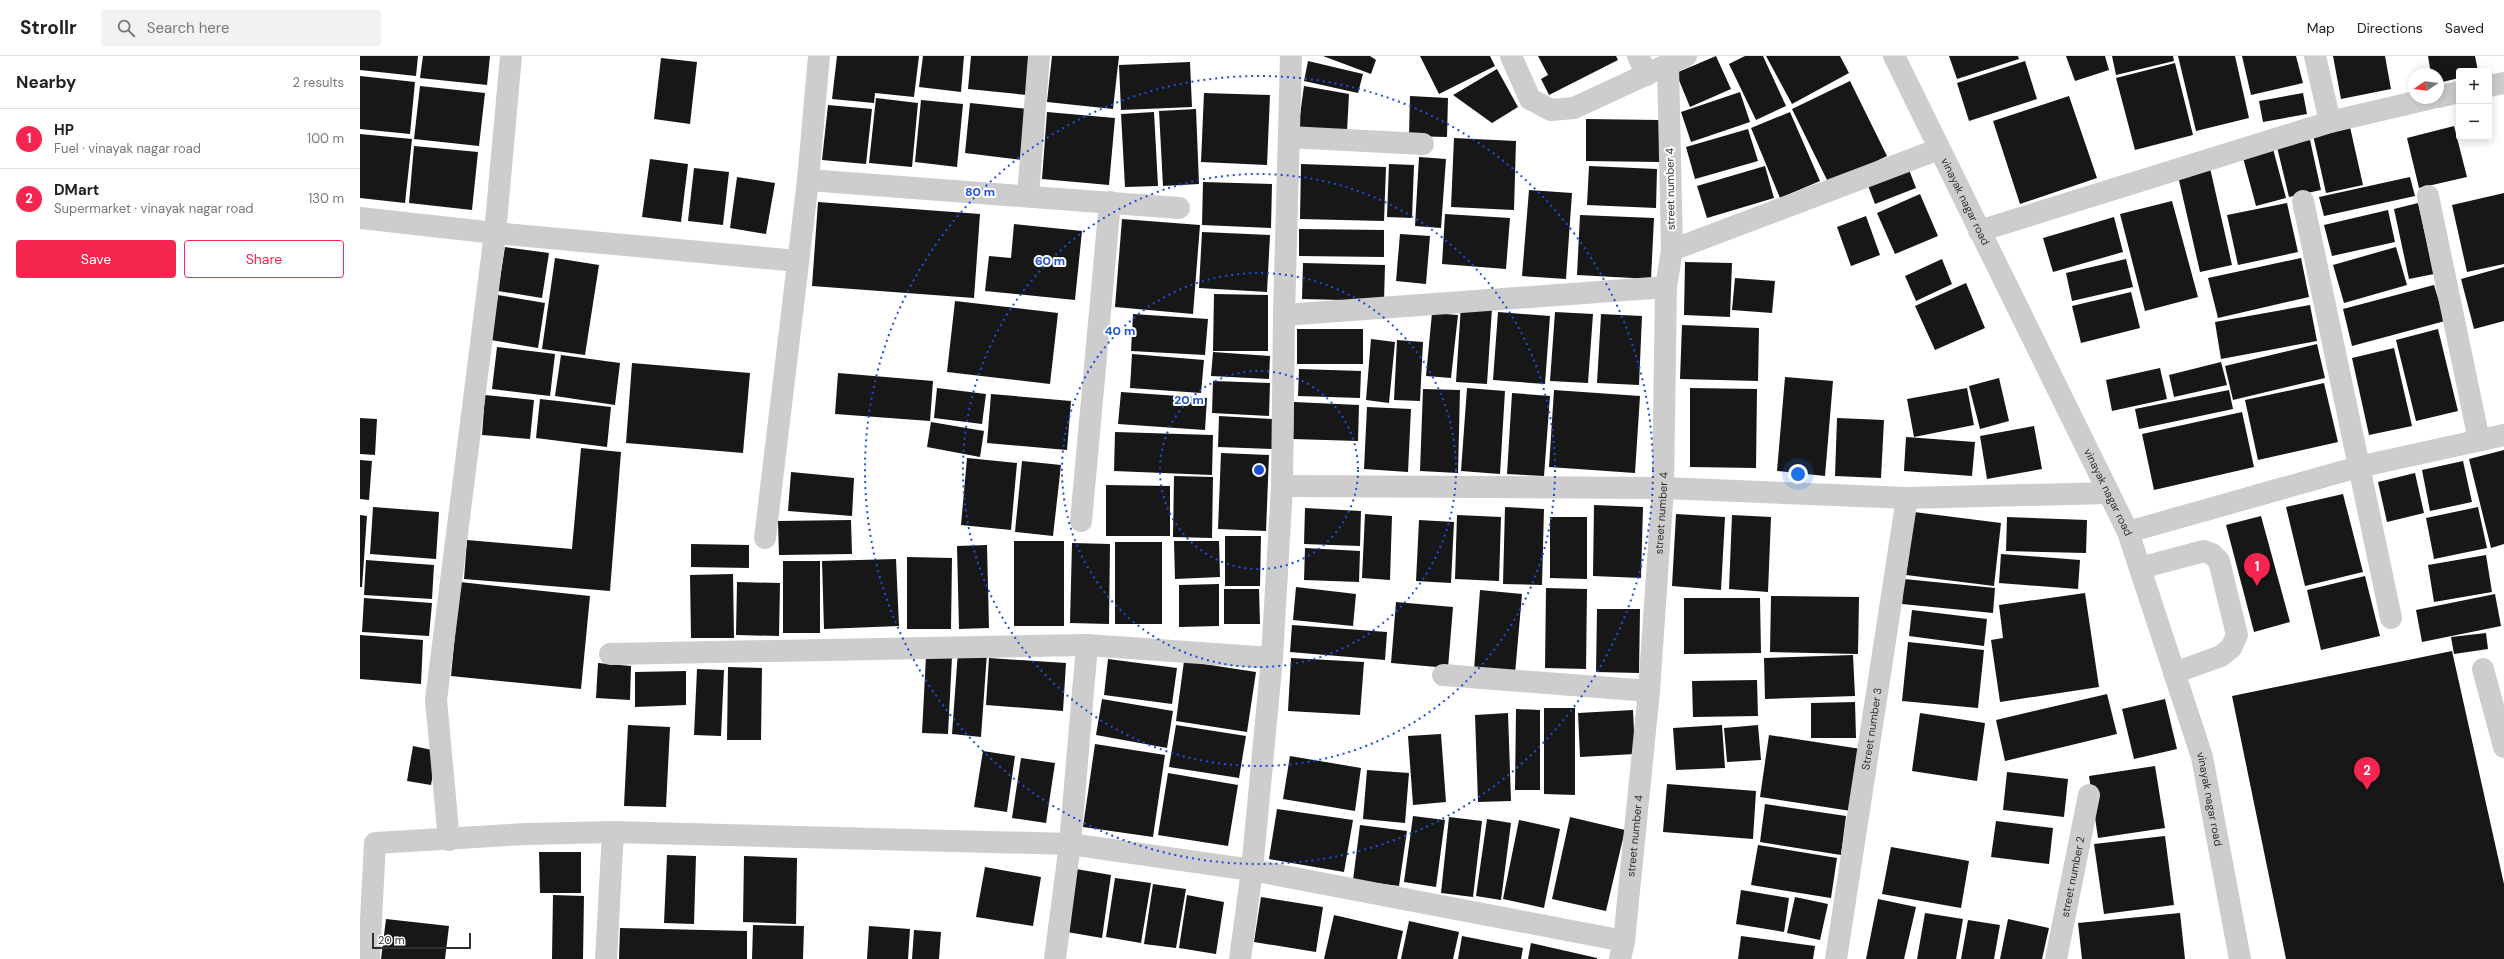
<!DOCTYPE html>
<meta charset="utf-8">
<style>
body{margin:0;font-family:"DM Sans",sans-serif;background:#f2f2f2;color:#222}
.controls{position:absolute;right:12px;top:12px;display:grid;overflow:hidden;border-radius:4px;box-shadow:0 2px 10px #0003}
.controls button{width:36px;height:36px;display:grid;place-items:center;padding:0;border:0;border-bottom:1px solid #e0e0e0;background:#fff;color:#222;font:20px sans-serif}
.compass{position:absolute;left:2048px;top:12px;width:36px;height:36px;border-radius:50%;background:#fff;box-shadow:0 2px 10px #0003;rotate:257deg}
.scale{position:absolute;left:12px;bottom:10px;width:99px;box-sizing:border-box;padding-left:4px;border:2px solid #303030;border-top:0;font-size:11px;line-height:14px;white-space:nowrap;color:#303030;-webkit-text-stroke:3px #fff;paint-order:stroke}
.you{position:absolute;left:1438px;top:418px;width:14px;height:14px;margin:-10px;border:3px solid #fff;border-radius:50%;background:#1a73e8;box-shadow:0 0 0 6px #1a73e833}
.badge{display:grid;place-items:center;width:26px;height:26px;border-radius:50%;background:#f52550;color:#fff;font-size:13px;font-weight:700}
.pin{position:absolute;translate:-50% -33px;filter:drop-shadow(0 1px 2px #0008)}
.pin::after{content:'';position:absolute;top:21px;width:14px;height:12px;background:inherit;clip-path:polygon(0 0,100% 0,50% 100%)}
.list{margin:0;padding:0;list-style:none}
h2{display:flex;justify-content:space-between;align-items:center;height:52px;margin:0;padding:0 16px;font-size:17px}
h2 small{font-size:13px;font-weight:400;color:#767676}
.list li{display:grid;grid-template-columns:26px 1fr auto;gap:12px;align-items:center;box-sizing:border-box;height:60px;padding:0 16px;border-top:1px solid #e0e0e0}
.list b{display:block;font-size:15px;white-space:nowrap}
.list p{margin:0;font-size:13px;white-space:nowrap;color:#767676}
.list em{font-size:13px;font-style:normal;color:#767676}
.actions{display:flex;gap:8px;padding:12px 16px}
.actions a{flex:1;padding:9px 0;border:1px solid #f52550;border-radius:4px;text-align:center;font-size:14px;color:#f52550}
.actions .main{background:#f52550;color:#fff}
.icon{flex:none;width:22px;height:22px;fill:none;stroke:currentColor;stroke-width:2;stroke-linecap:round;stroke-linejoin:round}
.map{position:relative;flex:none;width:2144px;height:903px;overflow:hidden}
header{display:flex;align-items:center;gap:24px;box-sizing:border-box;height:56px;padding:0 20px;background:#fff;border-bottom:1px solid #e0e0e0}
header strong{font-size:19px}
nav{display:flex;gap:22px;margin-inline-start:auto;font-size:14px}
.search{width:280px;height:36px;background:#f2f2f2;display:flex;align-items:center;gap:10px;box-sizing:border-box;padding:0 14px;border-radius:4px;color:#767676;font-size:15px}
main{display:flex}
aside{flex:1;background:#fff}
.map>svg:first-child{display:block}
.building{fill:#171717}
.lines{fill:none;stroke-linecap:round;stroke-linejoin:round}
.minor{stroke:#cdcdcd;stroke-width:22}
.ring{fill:none;stroke:#1d4ed8;stroke-width:2;stroke-dasharray:2 4}
.labels{text-anchor:middle;dominant-baseline:central;stroke-width:4;stroke-linejoin:round;paint-order:stroke}
.street-label{font-size:11px;fill:#303030;stroke:#fff}
.centre{fill:#1d4ed8;stroke:#fff;stroke-width:2}
.ring-label{font-size:12px;text-anchor:middle;font-weight:bold;fill:#1d4ed8;stroke:#fff;stroke-width:4;stroke-linejoin:round;paint-order:stroke}
</style>
<header>
<strong>Strollr</strong>
<div class="search"><svg class="icon" aria-label="search" viewBox="0 0 24 24"><circle cx="10" cy="10" r="6"/><path d="M15 15l6 6"/></svg>Search here</div>
<nav><a>Map</a><a>Directions</a><a>Saved</a></nav>
</header>
<main>
<aside>
<h2>Nearby<small>2 results</small></h2>
<ul class="list">
<li><span class="badge">1</span><div><b>HP</b><p>Fuel · vinayak nagar road</p></div><em>100 m</em></li>
<li><span class="badge">2</span><div><b>DMart</b><p>Supermarket · vinayak nagar road</p></div><em>130 m</em></li>
</ul>
<div class="actions"><a class="main">Save</a><a>Share</a></div>
</aside>
<div class="map">
<svg width="2144" height="903" viewBox="0 0 2144 903">
<rect width="100%" height="100%" fill="#fff"/>
<path class="building" d="M0,0H58L56,20L0,14Z
M63,0H130L127,29L60,22Z
M477,0H559L554,41L515,37L514,47L472,43Z
M563,0H604L601,36L559,31Z
M611,0H671L667,39L608,33Z
M692,0H759L753,53L687,46Z
M963,0H1010L1016,4L1011,18Z
M1060,0H1130L1135,10L1079,38Z
M1178,0H1256L1258,4L1189,39L1181,23L1188,19Z
M1356,0L1371,33L1330,51L1316,17Z
M1385,0H1403L1426,50L1396,64L1369,8Z
M1406,0H1480L1489,17L1432,48Z
M1589,0H1658L1659,3L1597,23Z
M1706,0H1745L1749,14L1715,25Z
M1752,0H1813L1814,5L1756,19Z
M1818,0H1875L1889,62L1836,75Z
M1882,0H1936L1943,27L1891,39Z
M1973,0H2025L2031,33L1981,43Z
M2068,0H2115L2118,15H2099V22L2078,27V18H2071Z
M301,2L337,6L330,68L294,63Z
M948,5L1003,18L998,37L944,25Z
M1665,5L1677,43L1609,65L1597,27Z
M830,6L832,51L761,54L759,9Z
M1815,7L1833,79L1775,94L1756,22Z
M1137,13L1158,51L1132,67L1093,39Z
M0,20L55,26L50,78L0,73Z
M1490,25L1527,100L1469,128L1432,53Z
M60,30L125,37L119,90L54,83Z
M944,30L989,38L987,76L938,74Z
M1380,36L1390,66L1331,86L1321,56Z
M844,37L910,39L907,109L841,106Z
M1943,37L1947,58L1903,66L1899,45Z
M1050,40L1088,42L1087,81L1049,80Z
M1709,40L1737,122L1660,148L1633,65Z
M516,42L558,47L552,111L509,107Z
M561,44L603,48L597,111L555,106Z
M610,47L668,53L663,104L605,97Z
M468,49L512,53L506,108L462,104Z
M836,53L839,128L803,130L799,55Z
M687,56L755,62L749,129L682,123Z
M794,56L798,130L765,131L761,58Z
M1430,56L1460,125L1420,142L1391,72Z
M1226,63L1300,64V106L1226,105Z
M2094,70L2107,121L2059,132L2047,82Z
M1990,71L2003,129L1966,137L1953,79Z
M1388,73L1398,105L1335,123L1326,91Z
M0,78L52,83L45,147L0,142Z
M1094,82L1156,85L1154,154L1091,151Z
M1950,84L1961,134L1929,141L1917,91Z
M1912,89L1926,142L1896,150L1882,98Z
M54,90L118,96L112,154L49,147Z
M1059,101L1086,103L1081,172L1055,170Z
M290,103L328,108L321,166L282,161Z
M941,108L1026,111L1024,165L940,163Z
M1029,108L1054,109L1052,162L1027,161Z
M1229,110L1297,113L1296,152L1227,149Z
M1405,110L1414,142L1347,162L1337,130Z
M1548,111L1556,132L1515,148L1507,127Z
M334,112L369,116L363,169L328,165Z
M1850,112L1872,209L1840,216L1818,120Z
M377,121L415,127L406,178L370,172Z
M2050,121L2055,140L1964,160L1959,141Z
M843,126L912,128L911,172L842,169Z
M1169,134L1212,137L1206,223L1162,220Z
M2144,137V208L2107,216L2092,149Z
M1560,138L1578,180L1535,198L1517,157Z
M1812,145L1838,241L1785,255L1760,158Z
M458,146L620,158L614,242L452,230Z
M1927,147L1938,196L1878,209L1867,159Z
M2058,147L2074,218L2049,223L2034,153Z
M2028,154L2035,186L1972,200L1964,169Z
M1085,158L1150,162L1146,213L1082,208Z
M1220,159L1294,162L1291,223L1217,219Z
M1506,160L1520,199L1491,210L1477,171Z
M1754,161L1763,196L1693,216L1683,182Z
M762,163L840,169L833,258L755,251Z
M654,168L722,175L715,244L625,235L629,200L651,202Z
M939,173L1024,174V201L939,200Z
M842,176L910,179L907,236L839,232Z
M1040,178L1070,180L1066,228L1036,225Z
M145,191L189,197L182,242L138,235Z
M2036,191L2047,229L1984,247L1973,209Z
M195,202L239,209L225,299L182,293Z
M1941,202L1949,241L1858,262L1848,222Z
M1582,203L1592,228L1556,245L1545,220Z
M1766,203L1773,231L1712,245L1706,217Z
M1325,206L1372,207L1370,261L1324,259Z
M943,207L1025,209L1024,245L942,243Z
M2144,211V265L2114,273L2101,223Z
M1375,222L1415,225L1412,257L1372,254Z
M1606,227L1625,272L1575,294L1555,250Z
M2074,229L2085,265L1992,290L1983,253Z
M1771,236L1780,272L1721,287L1712,250Z
M854,238L908,239V295H853Z
M138,239L185,247L178,292L131,284Z
M595,245L698,257L690,328L587,316Z
M1101,249L1132,252L1127,328L1096,326Z
M1950,249L1957,285L1861,303L1855,266Z
M1138,256L1190,260L1185,328L1133,324Z
M1195,256L1233,258L1228,327L1190,325Z
M1072,257L1098,259L1091,322L1066,320Z
M773,258L848,263L845,299L771,295Z
M1241,258L1282,260L1279,329L1237,327Z
M1322,269L1399,272L1398,325L1320,323Z
M937,273H1003V308H937Z
M2078,273L2098,355L2056,365L2036,284Z
M1011,283L1035,286L1029,347L1006,344Z
M1037,284L1063,286L1060,345L1034,344Z
M1957,288L1965,322L1873,344L1865,310Z
M137,291L195,298L190,340L132,333Z
M2034,292L2052,370L2009,379L1992,302Z
M853,296L910,300L909,323L851,320Z
M772,298L844,304L841,337L770,332Z
M201,299L260,307L255,349L195,340Z
M1861,306L1867,329L1814,341L1809,319Z
M272,307L390,317L383,397L266,387Z
M1800,312L1807,343L1752,355L1746,324Z
M939,313L1001,315L1000,342L938,340Z
M478,317L573,325L570,365L475,358Z
M1425,321L1473,325L1465,420L1417,415Z
M1639,322L1649,365L1620,373L1609,330Z
M853,325L910,327L909,360L852,357Z
M1964,327L1978,386L1898,404L1885,344Z
M577,332L626,338L622,368L574,362Z
M1107,332L1145,335L1140,418L1101,415Z
M1330,332L1397,333L1396,412L1330,411Z
M1607,332L1614,369L1554,381L1547,343Z
M1063,333L1100,334L1098,417L1060,415Z
M1194,334L1280,340L1275,417L1189,411Z
M1869,334L1873,353L1779,373L1775,353Z
M761,336L847,342L845,374L758,368Z
M1152,337L1190,340L1184,420L1147,418Z
M631,338L711,345L707,394L627,387Z
M125,339L174,344L170,383L122,379Z
M180,343L251,351L247,391L176,382Z
M934,346L999,349L998,385L933,383Z
M1007,351L1051,353L1048,416L1004,413Z
M1882,356L1894,411L1794,434L1782,378Z
M859,360L913,363L912,393L858,391Z
M0,362L17,363L15,399L0,398Z
M1477,362L1524,364L1521,422L1475,420Z
M571,366L624,375L620,401L567,391Z
M1674,370L1682,413L1627,423L1620,380Z
M755,376L853,379L852,419L754,415Z
M1546,381L1615,386L1612,420L1544,415Z
M221,392L261,396L250,535L104,523L107,484L212,493Z
M2144,394V488L2131,492L2109,403Z
M861,397L909,399L906,475L858,473Z
M607,402L657,407L651,474L601,469Z
M0,404L12,405L9,444L0,443Z
M662,405L701,409L693,480L655,476Z
M2103,405L2112,446L2070,455L2062,414Z
M431,416L494,422L492,460L428,455Z
M2055,417L2064,457L2027,466L2018,426Z
M814,420L853,421L852,482L813,481Z
M746,429L810,430V480H746Z
M1983,438L2003,516L1945,530L1926,451Z
M1234,449L1283,451L1281,522L1233,520Z
M13,451L79,456L76,503L10,498Z
M1145,451L1184,453L1182,529L1143,528Z
M2118,451L2127,492L2074,503L2066,462Z
M945,452L1001,455L1000,490L944,488Z
M1554,456L1641,467L1634,530L1546,519Z
M1005,458L1032,460L1030,524L1002,522Z
M1316,458L1365,461L1361,534L1312,530Z
M0,459L7,460L2,531H0Z
M1097,459L1141,461L1139,525L1095,523Z
M1372,459L1411,461L1408,536L1369,533Z
M1901,460L1930,566L1894,576L1866,469Z
M1190,461H1227V523L1190,522Z
M1647,461L1727,464L1726,497L1646,495Z
M491,464L492,498L419,499L418,465Z
M1059,464L1094,466L1091,527L1056,525Z
M865,480H901L900,530H865Z
M654,485H704V570H654Z
M814,485H859L860,521L815,523Z
M755,486H802V568H755Z
M712,487L750,488L749,568L710,567Z
M331,488L389,489V512L331,511Z
M627,489L629,572L599,573L597,490Z
M945,492L1000,495L999,526L944,524Z
M1641,498L1720,504L1718,533L1639,527Z
M2126,499L2132,536L2074,546L2068,509Z
M547,501L592,502L591,573H547Z
M536,503L539,570L464,573L462,505Z
M6,504L74,509L72,543L4,539Z
M423,505H460V577H423Z
M373,518L374,582H331L330,519Z
M2005,520L2020,580L1961,594L1947,534Z
M1544,523L1635,532L1633,557L1542,548Z
M100,526L230,540L221,633L91,620Z
M377,526L420,527L419,580L376,579Z
M859,528V570L819,571V529Z
M936,531L996,538L993,570L933,564Z
M1186,532L1227,533L1226,613L1185,612Z
M864,533H899L900,568H864Z
M1120,534L1162,538L1155,618L1114,614Z
M1725,537L1739,631L1640,646L1631,584L1643,582L1639,549Z
M2135,538L2141,570L2062,586L2056,554Z
M1411,540L1499,541L1498,598L1410,596Z
M4,542L72,547L69,580L2,576Z
M1324,542H1400L1401,597L1324,598Z
M1036,546L1093,551L1088,612L1031,607Z
M1237,553H1280L1279,617L1236,616Z
M1552,554L1627,563L1624,590L1549,580Z
M932,569L1027,576L1025,604L930,596Z
M2126,577L2128,593L2094,598L2091,581Z
M0,579L63,584L61,628L0,623Z
M1548,586L1624,594L1618,652L1542,645Z
M598,595L627,597L621,681L592,678Z
M2092,595L2144,828V903H1926L1872,640Z
M1493,599L1495,640L1405,643L1404,602Z
M566,600L592,601L588,678L562,677Z
M629,602L706,607L703,655L626,649Z
M931,602L1004,606L1000,659L928,655Z
M748,603L817,612L812,648L744,639Z
M824,605L896,616L887,676L816,665Z
M238,607L271,610L270,644L236,642Z
M368,611L402,612L401,684H367Z
M337,613L364,614L361,680L334,679Z
M326,615V649L275,651V616Z
M1397,624L1398,660L1333,661L1332,625Z
M1747,638L1757,678L1645,705L1636,664Z
M742,643L813,655L807,692L736,679Z
M1805,643L1817,693L1774,703L1762,653Z
M1495,646L1496,682H1451V647Z
M1184,652H1215V739L1184,738Z
M1156,653L1180,654V734H1155Z
M1273,654L1275,698L1220,701L1218,657Z
M1148,657L1151,745L1118,746L1115,659Z
M1560,657L1625,667L1617,725L1552,715Z
M268,669L310,671L306,751L264,750Z
M816,669L886,680L879,722L809,711Z
M1362,669L1365,712L1316,714L1313,672Z
M1398,669L1401,704L1367,706L1364,672Z
M1081,678L1086,746L1053,749L1048,680Z
M1409,679L1501,693L1491,755L1400,741Z
M735,688L805,699L793,781L723,771Z
M53,690L77,695L71,729L47,725Z
M623,695L655,700L647,756L614,751Z
M930,700L1001,712L995,755L923,743Z
M661,702L695,707L686,767L652,762Z
M1795,710L1805,772L1738,782L1729,720Z
M1007,714L1049,717L1045,767L1003,763Z
M1647,716L1708,723L1704,761L1643,754Z
M808,717L878,729L868,790L798,779Z
M1307,728L1396,735L1393,783L1303,776Z
M1405,748L1486,760L1481,799L1400,786Z
M917,753L993,764L984,816L909,803Z
M1053,760L1085,764L1076,831L1044,826Z
M1089,761L1122,765L1113,841L1081,837Z
M1210,761L1265,774L1246,855L1192,843Z
M1127,763L1151,767L1141,844L1116,840Z
M1159,764L1200,773L1184,852L1143,843Z
M1636,765L1693,772L1689,808L1631,801Z
M1000,769L1047,775L1039,830L993,824Z
M1805,780L1814,849L1744,858L1734,788Z
M1398,789L1477,802L1471,842L1391,829Z
M1531,791L1609,805L1601,852L1522,838Z
M179,796H221V837H180Z
M307,799L336,800L334,868L304,867Z
M384,800L437,802L436,868L383,866Z
M625,811L681,821L673,870L616,861Z
M716,813L751,819L742,882L707,876Z
M755,822L791,827L781,887L746,881Z
M793,828L826,833L816,892L784,888Z
M1381,834L1429,842L1424,876L1376,868Z
M193,839L224,840L223,903H192Z
M827,839L864,846L856,898L819,892Z
M901,841L963,851L956,896L894,886Z
M1435,841L1468,848L1460,884L1427,877Z
M1518,843L1556,851L1544,903H1506Z
M1565,857L1603,863L1596,903H1557Z
M1820,857L1825,903H1722L1718,867Z
M974,859L1043,875L1037,903H964Z
M26,863L89,870L85,903H21Z
M1648,863L1689,872L1682,903H1640Z
M1608,864L1640,869L1634,903H1601Z
M1049,865L1099,876L1093,903H1041Z
M393,869L444,870L443,903H392Z
M509,870L550,873L548,903H507Z
M260,872L387,875V903H259Z
M554,874L581,876L579,903H552Z
M1102,880L1163,892L1161,903H1098Z
M1381,880L1455,890L1453,903H1378Z
M1171,887L1237,902V903H1168Z"/>
<g class="lines">
<g class="minor">
<path d="M1151,0L1170,43L1191,54L1214,52L1326,0"/>
<path d="M1278,0L1287,19"/>
<path id="s1" d="M1534,0L1768,476L1842,701L1880,903"/>
<path d="M1955,0L1970,66"/>
<path d="M2129,30L2144,27"/>
<path d="M2078,41L2099,36"/>
<path d="M929,81L1063,88"/>
<path d="M448,124L819,152"/>
<path d="M668,139L679,0"/>
<path d="M2068,140L2119,384"/>
<path d="M1943,145L2031,562"/>
<path d="M0,162L135,177L438,205"/>
<path d="M1619,175L1970,66L2072,42"/>
<path d="M1312,194L1579,93"/>
<path d="M924,259L1306,231"/>
<path d="M922,430L1303,432L1547,442L1749,437"/>
<path d="M721,465L750,146"/>
<path d="M1768,476L1998,411L2144,379"/>
<path d="M405,482L448,124L459,0"/>
<path d="M1780,512L1844,495L1852,498L1859,505L1877,579L1871,592L1861,600L1814,617"/>
<path d="M250,598L727,589L912,602"/>
<path d="M2123,613L2144,691"/>
<path d="M1083,619L1289,635"/>
<path d="M89,784L76,644L135,177L151,0"/>
<path d="M9,903L15,787L166,778L253,776L710,788L892,814L1264,885"/>
<path d="M246,903L253,776"/>
<path d="M695,903L710,788L727,589"/>
<path d="M880,903L892,814L912,602L922,430L924,259L931,0"/>
<path id="s2" d="M1260,903L1264,885L1289,635L1303,432L1306,231L1312,194L1308,9"/>
<path id="s3" d="M1476,903L1547,442"/>
<path id="s4" d="M1696,903L1729,739"/>
</g>
</g>
<g class="ring">
<circle cx="899" cy="414" r="99"/>
<circle cx="899" cy="414" r="197"/>
<circle cx="899" cy="414" r="296"/>
<circle cx="899" cy="414" r="394"/>
</g>
<g class="labels">
<g class="street-label">
<text transform="translate(1310 133) rotate(-91)">street number 4</text>
<text stroke="none"><textPath href="#s1" startOffset="162">vinayak nagar road</textPath></text>
<text stroke="none"><textPath href="#s1" startOffset="486">vinayak nagar road</textPath></text>
<text stroke="none"><textPath href="#s2" startOffset="448">street number 4</textPath></text>
<text stroke="none"><textPath href="#s3" startOffset="233">Street number 3</textPath></text>
<text stroke="none"><textPath href="#s1" startOffset="810">vinayak nagar road</textPath></text>
<text stroke="none"><textPath href="#s2" startOffset="124">street number 4</textPath></text>
<text stroke="none"><textPath href="#s4" startOffset="84">street number 2</textPath></text>
</g>
</g>
<circle cx="899" cy="414" r="6" class="centre"/>
<g class="ring-label">
<text x="620" y="140">80 m</text>
<text x="690" y="209">60 m</text>
<text x="760" y="279">40 m</text>
<text x="829" y="348">20 m</text>
</g>
</svg>
<div class="controls">
<button>+</button>
<button>−</button>
</div>
<svg class="compass" viewBox="-18 -18 36 36"><path d="M0-13l5 13h-10z" fill="#e53935"/><path d="M0 13l5-13h-10z" fill="#767676"/></svg>
<div class="scale">20 m</div>
<div class="you"></div>
<div class="pin badge" style="left:1897px;top:530px">1</div>
<div class="pin badge" style="left:2007px;top:734px">2</div>
</div>
</main>
